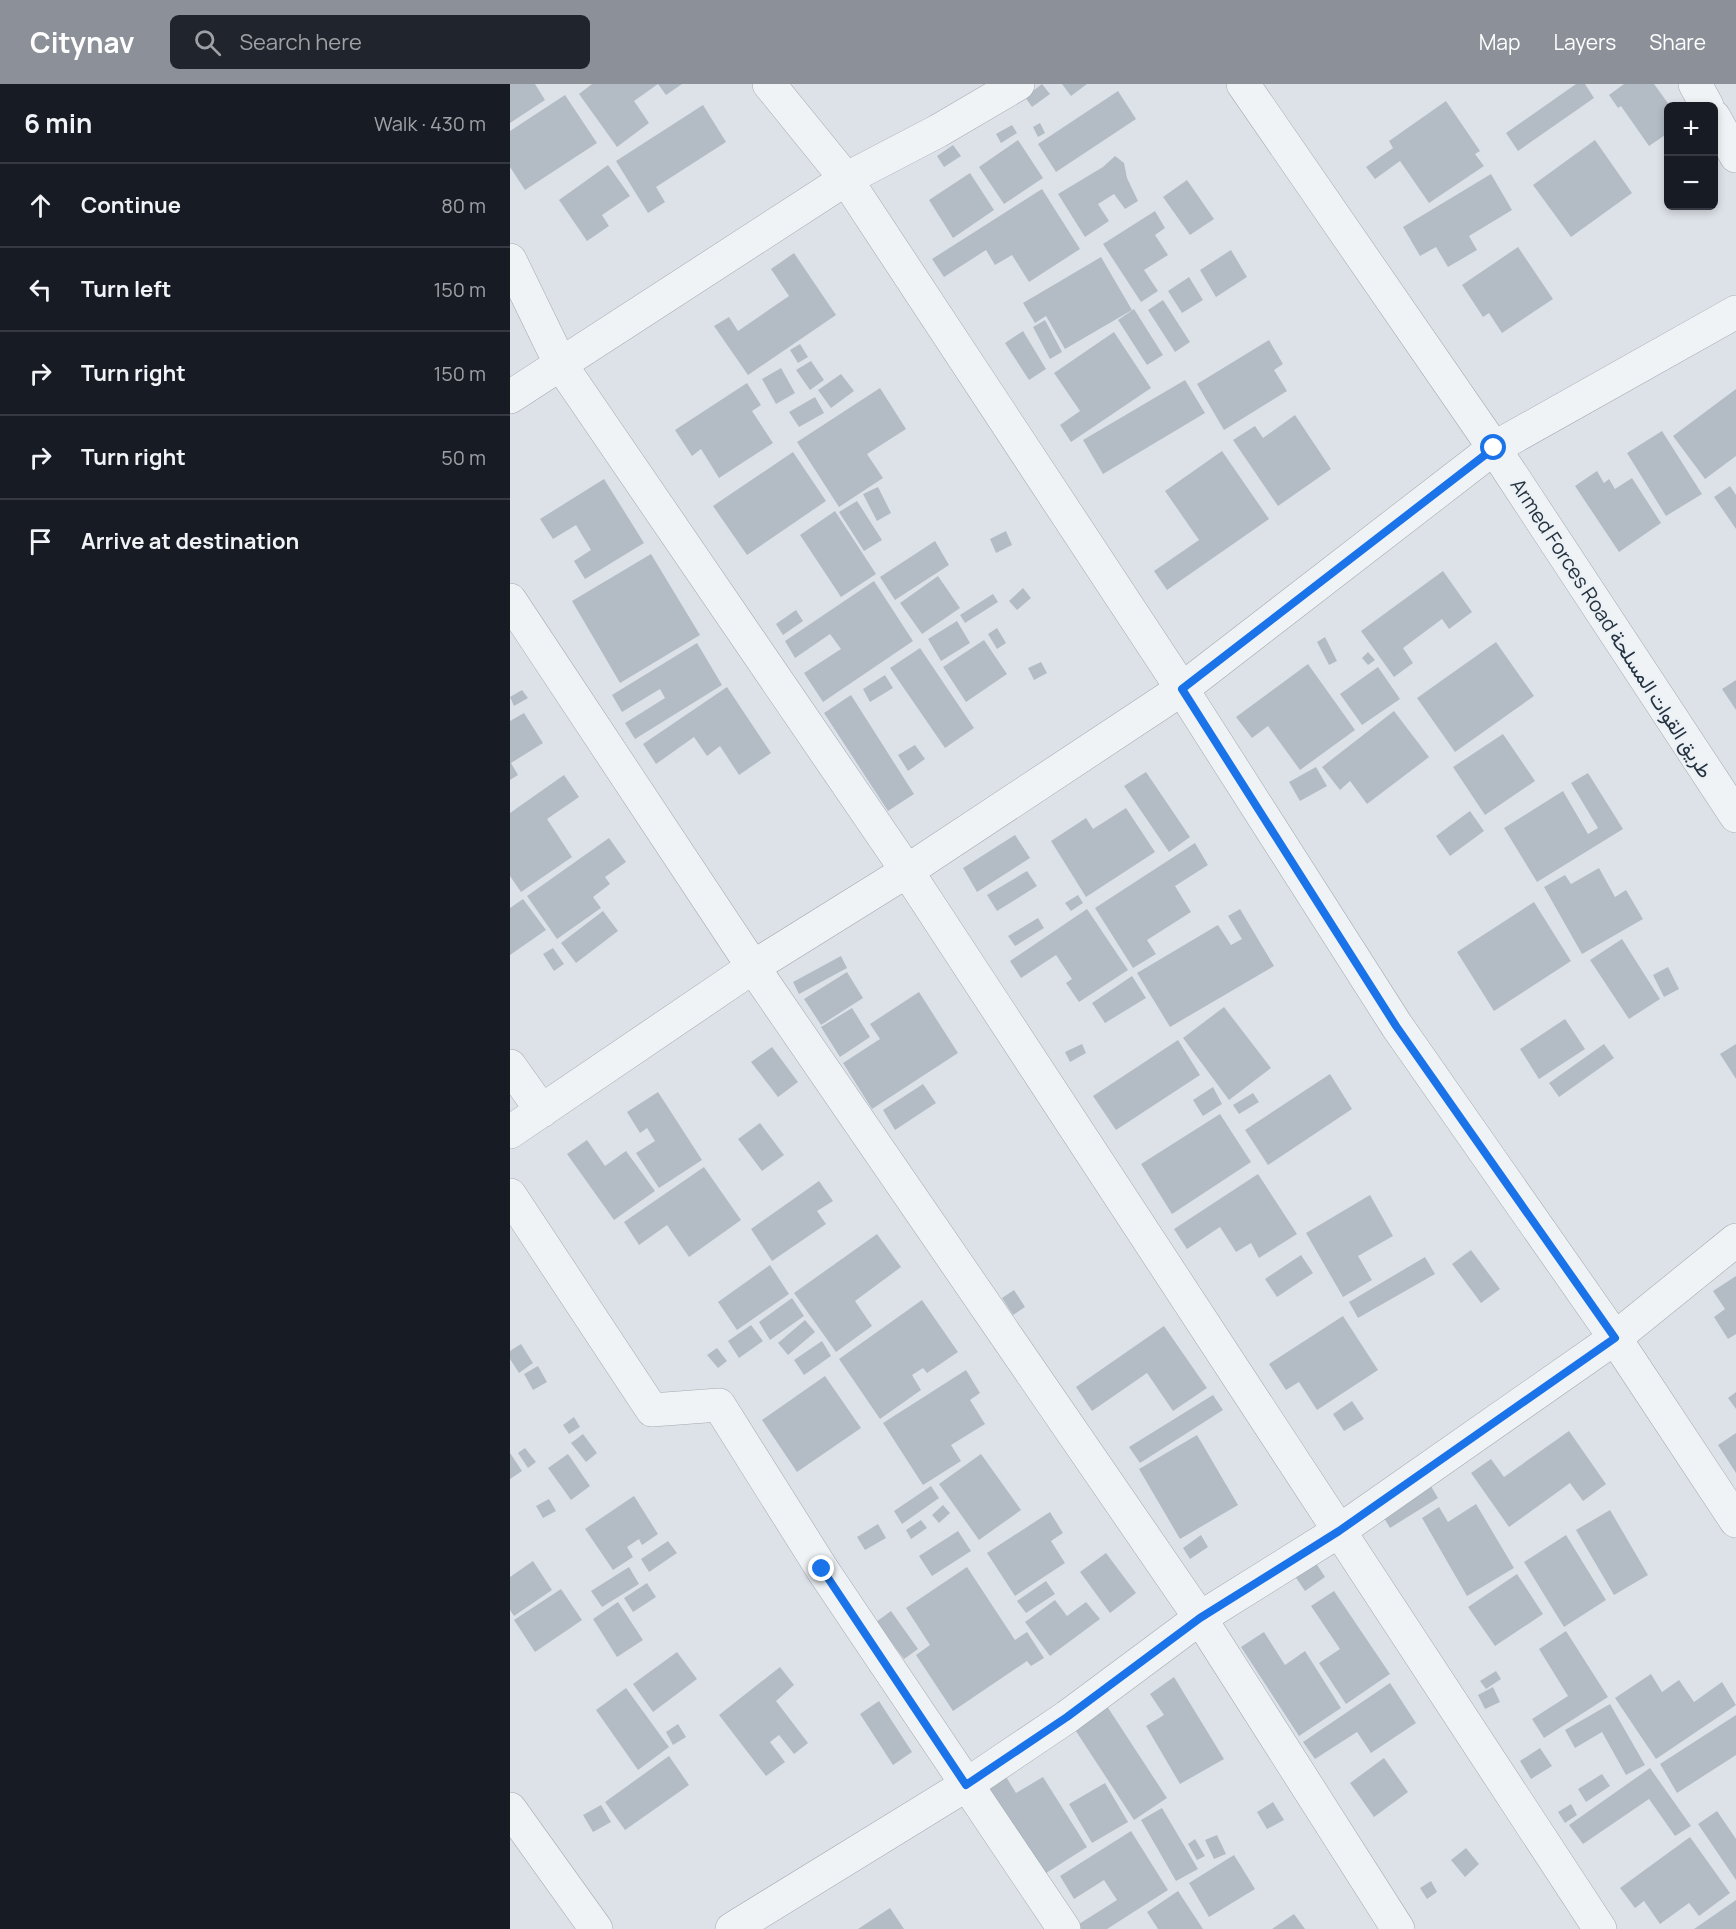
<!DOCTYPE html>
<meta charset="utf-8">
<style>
body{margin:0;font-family:Manrope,Vazirmatn,sans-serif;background:#20242c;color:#f1f3f6}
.controls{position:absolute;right:18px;top:18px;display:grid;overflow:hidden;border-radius:9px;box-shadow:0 3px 9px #0003}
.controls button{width:54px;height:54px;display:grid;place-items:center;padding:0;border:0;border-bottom:2px solid #363941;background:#171b24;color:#f1f3f6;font:30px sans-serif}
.stop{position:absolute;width:18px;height:18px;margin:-14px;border:4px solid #1a73e8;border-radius:50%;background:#fff}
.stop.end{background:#1a73e8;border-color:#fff;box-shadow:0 2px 6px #0008}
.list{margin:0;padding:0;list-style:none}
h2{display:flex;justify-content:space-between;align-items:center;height:78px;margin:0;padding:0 24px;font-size:26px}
h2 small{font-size:20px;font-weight:400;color:#9ea1a6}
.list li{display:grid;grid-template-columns:39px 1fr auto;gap:18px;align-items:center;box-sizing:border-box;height:84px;padding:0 24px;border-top:2px solid #363941}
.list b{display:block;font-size:22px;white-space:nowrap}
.list em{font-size:20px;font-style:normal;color:#9ea1a6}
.icon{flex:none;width:33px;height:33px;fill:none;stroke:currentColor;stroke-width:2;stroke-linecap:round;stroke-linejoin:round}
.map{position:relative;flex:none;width:1226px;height:1845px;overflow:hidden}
header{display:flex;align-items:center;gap:36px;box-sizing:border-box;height:84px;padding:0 30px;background:#8c9099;color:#fff}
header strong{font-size:28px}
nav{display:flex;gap:33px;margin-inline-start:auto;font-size:21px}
.search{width:420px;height:54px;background:#20242c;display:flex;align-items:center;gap:15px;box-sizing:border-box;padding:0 21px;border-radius:9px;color:#9ea1a6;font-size:22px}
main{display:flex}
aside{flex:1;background:#171b24}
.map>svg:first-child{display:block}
.building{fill:#b3bcc5}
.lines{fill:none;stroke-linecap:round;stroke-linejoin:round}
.minor-casing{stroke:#a2aab2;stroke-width:34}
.tertiary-casing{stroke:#a2aab2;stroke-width:34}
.minor{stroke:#f0f3f6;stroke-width:33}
.tertiary{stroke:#f0f3f6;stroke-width:33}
.route{stroke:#1a73e8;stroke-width:8}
.labels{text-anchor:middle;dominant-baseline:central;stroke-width:5;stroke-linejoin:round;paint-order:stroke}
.street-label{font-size:20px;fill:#253240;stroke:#ecf1f6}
</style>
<header>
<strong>Citynav</strong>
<div class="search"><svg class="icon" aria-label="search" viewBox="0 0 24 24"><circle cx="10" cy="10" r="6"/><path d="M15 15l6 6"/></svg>Search here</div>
<nav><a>Map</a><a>Layers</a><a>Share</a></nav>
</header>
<main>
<aside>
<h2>6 min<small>Walk · 430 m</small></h2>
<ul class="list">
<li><svg class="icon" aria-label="ahead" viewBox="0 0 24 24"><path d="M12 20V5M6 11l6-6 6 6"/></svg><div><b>Continue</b></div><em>80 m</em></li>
<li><svg class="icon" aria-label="left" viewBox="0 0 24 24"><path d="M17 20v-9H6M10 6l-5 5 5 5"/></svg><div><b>Turn left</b></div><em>150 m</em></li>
<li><svg class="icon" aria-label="right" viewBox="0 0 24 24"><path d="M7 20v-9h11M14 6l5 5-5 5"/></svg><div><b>Turn right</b></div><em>150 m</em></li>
<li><svg class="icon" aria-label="right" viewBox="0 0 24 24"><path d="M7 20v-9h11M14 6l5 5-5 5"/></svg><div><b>Turn right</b></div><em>50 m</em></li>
<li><svg class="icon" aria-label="arrive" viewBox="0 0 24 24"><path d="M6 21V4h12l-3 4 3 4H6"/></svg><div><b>Arrive at destination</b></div></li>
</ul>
</aside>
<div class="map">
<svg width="1226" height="1845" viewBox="0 0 1226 1845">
<rect width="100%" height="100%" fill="#dde2e8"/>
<path class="building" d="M0,0H25L35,16L0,39Z
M82,0H148L124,17L139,39L107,63L69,10Z
M148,0H172L156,11Z
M532,0L540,10L522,23L515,13Z
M552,0H577L561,12Z
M1066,0H1075L1084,14L1008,67L996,49Z
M1114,0H1144L1160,22L1158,49L1139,62L1111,22L1108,24L1099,11Z
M608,7L626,35L546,88L528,60Z
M55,11L87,59L15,106L0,83V47Z
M936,17L970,67L965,70L974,82L919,119L890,77L865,95L856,83L883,64L879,57Z
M193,21L216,58L146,103L155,118L138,129L106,77Z
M530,39L535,49L528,53L523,43Z
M502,41L507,49L491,59L486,50Z
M508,56L533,94L494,120L469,83Z
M1085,56L1122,109L1061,153L1023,101Z
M443,61L451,72L434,83L427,72Z
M605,72L614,79L617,94L628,117L615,125L604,110L588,120L599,137L575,153L548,110L593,83Z
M98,81L120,112L92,131L99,142L77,157L49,116Z
M460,89L484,126L443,154L419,116Z
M981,90L1002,126L959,152L967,166L938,183L926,163L910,172L893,143Z
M677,96L704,135L680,151L653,113Z
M532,105L570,165L519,198L502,171L485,181L476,166L434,193L422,175Z
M645,127L655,144L645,151L658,171L634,186L648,207L631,218L593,160Z
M1008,163L1043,215L992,249L979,229L973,233L952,201Z
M721,166L737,193L706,213L690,186Z
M284,169L326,231L238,291L204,242L219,233L228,247L279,212L261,185Z
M591,173L622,226L555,265L536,232L525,239L513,219Z
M679,193L693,216L672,229L658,207Z
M653,216L680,258L665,268L638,226Z
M624,225L653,271L637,281L608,236Z
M535,236L552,268L540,275L523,243Z
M513,247L536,285L519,296L495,259Z
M604,248L641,304L561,358L550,341L570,327L544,289Z
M759,256L773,280L764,286L777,307L714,346L687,300Z
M290,260L298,273L288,279L280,266Z
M301,277L314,296L300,306L286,286Z
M271,284L285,309L266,320L252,295Z
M331,290L344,307L321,324L308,306Z
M675,296L695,329L593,390L573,356Z
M237,299L251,321L242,327L263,359L209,394L191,365L182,372L165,346Z
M370,304L396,345L357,370L373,394L329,423L287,358Z
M1226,305V372L1195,395L1163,352Z
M305,313L314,329L289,343L279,328Z
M785,331L821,385L768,422L723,356L745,342L753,354Z
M1152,347L1192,410L1156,432L1117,369Z
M712,367L759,435L657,506L644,487L689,456L655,407Z
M283,368L316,417L237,471L203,422Z
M1087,387L1094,399L1099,395L1105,405L1122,394L1151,439L1109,468L1065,402Z
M94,395L134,459L75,495L64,477L81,466L66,441L43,455L30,435Z
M1220,402L1226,411V445L1204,413Z
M368,403L381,429L367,437L353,410Z
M347,417L372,456L354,467L329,428Z
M325,427L366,490L331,513L290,451Z
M496,447L502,461L486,469L480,455Z
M425,457L439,481L385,516L370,493Z
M141,470L190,551L110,599L62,517Z
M933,487L962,528L939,545L932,535L893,564L903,579L884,593L851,547Z
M428,492L450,524L412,550L390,519Z
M364,497L403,557L313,618L294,589L331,565L320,550L285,574L275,557Z
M513,504L521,514L507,526L499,517Z
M483,510L488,518L455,539L450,531Z
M286,526L293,537L273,551L266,540Z
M447,537L460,559L431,577L418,555Z
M487,544L496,559L487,565L478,550Z
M815,553L827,577L819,581L807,558Z
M474,556L497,590L456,618L433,583Z
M986,558L1024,612L945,668L907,614Z
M187,559L212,601L125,655L115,639L155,614L150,605L112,628L102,611Z
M410,564L464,644L435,664L380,584Z
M858,568L865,576L858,581L852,574Z
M531,578L537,589L524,596L518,584Z
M798,580L845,646L790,686L758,642L742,654L726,633Z
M868,583L890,615L852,641L830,610Z
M375,591L383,604L360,618L353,605Z
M1226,596V626L1212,605Z
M217,603L261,669L229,691L210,662L197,672L184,653L146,680L133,660Z
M12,606L18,614L4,622L0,613Z
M341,611L404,710L378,727L314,629Z
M884,627L919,673L857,720L840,697L830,706L812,683Z
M14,629L33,659L1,679L8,691L0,696V637Z
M993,650L1025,697L975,731L943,683Z
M405,661L415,675L398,687L388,671Z
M806,683L817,702L790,717L779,698Z
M636,688L680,753L659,768L614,702Z
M1078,689L1113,745L1027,798L994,744L1053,707L1078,750L1088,744L1061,699Z
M54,691L69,713L37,735L62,773L11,808L0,792V729Z
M616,724L645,768L576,813L541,757L576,734L583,745Z
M960,727L974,747L940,772L926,752Z
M505,751L520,774L467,808L453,784Z
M99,754L116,778L95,793L100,800L83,813L91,824L47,855L17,812Z
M685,759L698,781L665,802L681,828L637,856L646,870L623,884L585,824Z
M1089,784L1105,813L1116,806L1133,835L1072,870L1034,803L1055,791L1061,800Z
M517,787L527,802L487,827L477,811Z
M568,811L573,819L561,827L555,819Z
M13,815L36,846L0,871V824Z
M1024,818L1061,877L984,927L947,868Z
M577,825L618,886L569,918L556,899L562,895L546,871L511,894L500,877Z
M730,825L764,882L660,943L627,889L708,841L721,861L732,855L718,832Z
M93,827L108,847L66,879L51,859Z
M528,834L534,844L505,862L498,852Z
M1112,855L1150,915L1119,935L1080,876Z
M43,864L54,880L44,887L33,870Z
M331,872L337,884L289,910L283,898Z
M1158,883L1169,905L1154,913L1143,891Z
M337,888L353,914L311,941L294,915Z
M622,892L636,914L595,939L582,919Z
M409,908L448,969L362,1025L333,979L370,955L360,940Z
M714,923L761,984L719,1016L673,954Z
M342,924L360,953L330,973L311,943Z
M1055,935L1075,965L1029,995L1010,965Z
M668,956L690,991L606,1046L583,1012Z
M572,960L576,969L560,978L555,968Z
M1094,960L1104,974L1049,1013L1039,999Z
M1226,960V995L1210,970Z
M262,963L288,998L268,1013L241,978Z
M820,990L842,1025L758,1081L735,1046Z
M413,1000L426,1019L385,1046L373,1026Z
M703,1003L712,1020L693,1032L683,1016Z
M148,1008L192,1076L149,1104L126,1069L145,1057L137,1044L130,1049L117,1028Z
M743,1009L749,1018L729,1030L723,1021Z
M710,1030L741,1078L662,1130L631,1080Z
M250,1039L274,1071L252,1087L228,1055Z
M77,1056L95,1082L116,1067L145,1107L104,1136L57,1070Z
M194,1083L231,1136L179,1173L157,1141L129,1161L114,1138Z
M748,1090L787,1150L749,1174L741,1159L726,1168L710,1143L677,1165L664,1145Z
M309,1097L323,1117L307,1127L316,1140L262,1177L241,1145Z
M860,1111L883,1152L848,1172L862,1196L833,1213L796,1149Z
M367,1150L391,1183L345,1217L362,1242L326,1268L284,1209Z
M961,1166L990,1205L971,1219L942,1180Z
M791,1171L803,1189L767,1213L755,1195Z
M915,1173L925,1190L848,1234L839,1218Z
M260,1181L279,1210L227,1246L208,1218Z
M1226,1192V1250L1218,1255L1204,1233L1215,1225L1203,1207Z
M504,1206L515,1223L503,1231L492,1214Z
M282,1214L294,1232L260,1256L249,1238Z
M412,1216L448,1268L417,1289L413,1284L402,1291L411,1306L370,1335L329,1275Z
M833,1232L868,1286L807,1326L789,1298L776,1306L759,1280Z
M295,1236L305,1248L278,1271L268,1259Z
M241,1241L253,1257L229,1274L218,1257Z
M654,1242L697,1304L663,1327L637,1289L582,1327L566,1303Z
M312,1257L321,1272L294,1291L284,1276Z
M11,1260L23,1279L9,1289L0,1275V1267Z
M207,1264L217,1277L208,1284L197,1271Z
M28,1282L37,1298L23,1306L14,1290Z
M456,1286L470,1309L460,1316L475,1340L441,1361L451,1377L413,1401L373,1339Z
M315,1292L351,1344L287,1388L252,1336Z
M1226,1308V1325L1218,1314Z
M703,1311L713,1326L630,1379L619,1363Z
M842,1317L854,1335L834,1347L823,1330Z
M64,1333L70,1343L59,1350L53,1341Z
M1059,1347L1096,1400L1073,1417L1060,1399L999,1443L961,1389L981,1375L994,1393Z
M1226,1349V1389L1208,1361Z
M73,1350L87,1369L76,1378L61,1359Z
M687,1351L728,1421L670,1455L629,1385Z
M15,1364L26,1378L18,1384L8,1369Z
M0,1369L12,1387L0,1395Z
M58,1370L80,1402L61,1416L38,1384Z
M471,1370L511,1426L469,1456L429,1400Z
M916,1394L928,1414L880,1444L868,1424Z
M421,1402L429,1414L392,1440L384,1427Z
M124,1412L148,1450L132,1461L129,1455L117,1463L123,1473L103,1486L75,1445Z
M39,1415L46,1427L33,1434L26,1422Z
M966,1420L1004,1484L957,1512L912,1434L929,1423L938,1438Z
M433,1421L440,1429L429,1439L422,1431Z
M1100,1426L1138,1491L1104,1511L1066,1446Z
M540,1428L553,1449L541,1457L555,1479L505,1512L477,1469Z
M411,1436L417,1444L401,1455L396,1446Z
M368,1440L376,1454L355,1466L347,1453Z
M448,1447L461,1467L422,1492L409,1472Z
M691,1451L698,1463L680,1475L673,1464Z
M1056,1451L1096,1516L1054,1543L1014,1478Z
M158,1457L167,1469L139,1488L131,1475Z
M596,1469L626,1509L600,1529L570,1488Z
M800,1470L815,1493L795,1507L780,1485Z
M23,1477L42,1506L4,1532L0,1526V1493Z
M119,1483L129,1500L92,1523L81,1507Z
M457,1483L505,1556L517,1548L534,1574L521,1582L517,1577L443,1627L406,1571L420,1561L396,1524Z
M1007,1490L1033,1530L985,1562L958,1523Z
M536,1497L545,1510L516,1529L507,1517Z
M137,1499L146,1513L123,1528L114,1514Z
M51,1505L72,1536L25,1568L4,1536Z
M824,1507L880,1590L836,1620L809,1579L830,1565L801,1522Z
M545,1516L557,1532L576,1518L590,1535L540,1572L515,1538Z
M108,1518L133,1556L107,1573L83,1535Z
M381,1527L408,1565L394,1575L366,1538Z
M1056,1547L1098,1613L1034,1654L1022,1635L1058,1612L1029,1565Z
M754,1548L775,1581L795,1567L831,1624L789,1652L731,1563Z
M167,1568L187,1595L143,1628L123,1600Z
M270,1583L284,1601L266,1617L298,1659L284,1670L269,1651L260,1658L275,1678L256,1692L209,1631Z
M986,1587L991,1595L976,1605L970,1597Z
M1141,1590L1152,1608L1169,1596L1184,1618L1212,1598L1226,1621L1146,1675L1105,1614Z
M664,1593L714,1675L670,1700L636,1642L654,1631L640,1610Z
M880,1599L906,1639L861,1669L847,1648L805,1675L793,1658Z
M983,1603L990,1618L975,1625L968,1611Z
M116,1604L159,1663L128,1686L86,1626Z
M591,1613L657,1714L624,1736L558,1635Z
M369,1617L402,1668L383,1681L350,1630Z
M1100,1620L1135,1681L1116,1691L1092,1648L1065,1664L1055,1646Z
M1226,1631V1671L1167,1709L1150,1680Z
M168,1640L176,1653L163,1661L156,1648Z
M1030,1664L1042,1682L1021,1695L1010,1677Z
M159,1672L179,1701L115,1746L95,1718Z
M874,1674L898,1708L864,1733L840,1699Z
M490,1683L506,1709L533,1693L577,1763L530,1793L470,1696Z
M1140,1684L1181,1742L1165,1752L1139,1715L1073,1760L1059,1741Z
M1092,1690L1100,1702L1076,1718L1068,1705Z
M595,1699L618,1738L582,1759L559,1720Z
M763,1718L774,1736L757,1745L747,1728Z
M1061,1720L1067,1731L1055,1739L1048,1728Z
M91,1721L101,1738L83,1748L73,1731Z
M652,1724L688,1785L666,1797L631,1736Z
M1207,1727L1226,1755V1796L1188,1740Z
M621,1747L658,1806L597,1845H561L607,1816L594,1796L564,1815L550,1792Z
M707,1751L716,1770L704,1775L695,1756Z
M1180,1753L1220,1809L1189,1832L1179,1819L1150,1840L1134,1817L1125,1824L1110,1804Z
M685,1755L695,1772L687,1776L678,1760Z
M956,1764L969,1780L955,1793L941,1776Z
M724,1771L745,1805L699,1833L679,1799Z
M921,1797L927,1808L917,1815L910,1804Z
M668,1807L693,1845H648L637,1828Z
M1226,1816V1845H1184Z
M380,1824L394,1845H348Z
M784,1830L795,1845H762Z"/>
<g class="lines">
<g class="minor-casing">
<path id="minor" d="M259,0L336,95L672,605L887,942L1105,1254L1226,1437
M1185,0L1197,22
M1204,33L1226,72
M0,176L51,281L397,787L1090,1845
M0,313L336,95L428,47L508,0
M0,516L243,883L690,1534L888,1845
M0,982L32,1027
M0,1048L243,883L397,787L672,605L984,364L1226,228
M0,1111L142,1326L209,1321L312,1485L554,1845
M0,1725L86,1845
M222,1845L456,1701L557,1633L690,1534L829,1447L1105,1254L1226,1156"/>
</g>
<g class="tertiary-casing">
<path id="tertiary" d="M733,0L984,364L1226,732"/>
</g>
<use href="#minor" class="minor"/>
<use href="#tertiary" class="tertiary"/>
</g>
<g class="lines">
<path class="route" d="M312,1485L456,1701L557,1633L690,1534L829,1447L1105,1254L886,942L672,605L984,364"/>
</g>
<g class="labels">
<g class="street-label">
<text transform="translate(1102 544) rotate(57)">Armed Forces Road طريق القوات المسلحة</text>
</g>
</g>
</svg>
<div class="controls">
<button>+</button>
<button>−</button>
</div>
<div class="stop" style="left:984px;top:364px"></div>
<div class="stop end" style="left:312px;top:1485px"></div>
</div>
</main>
